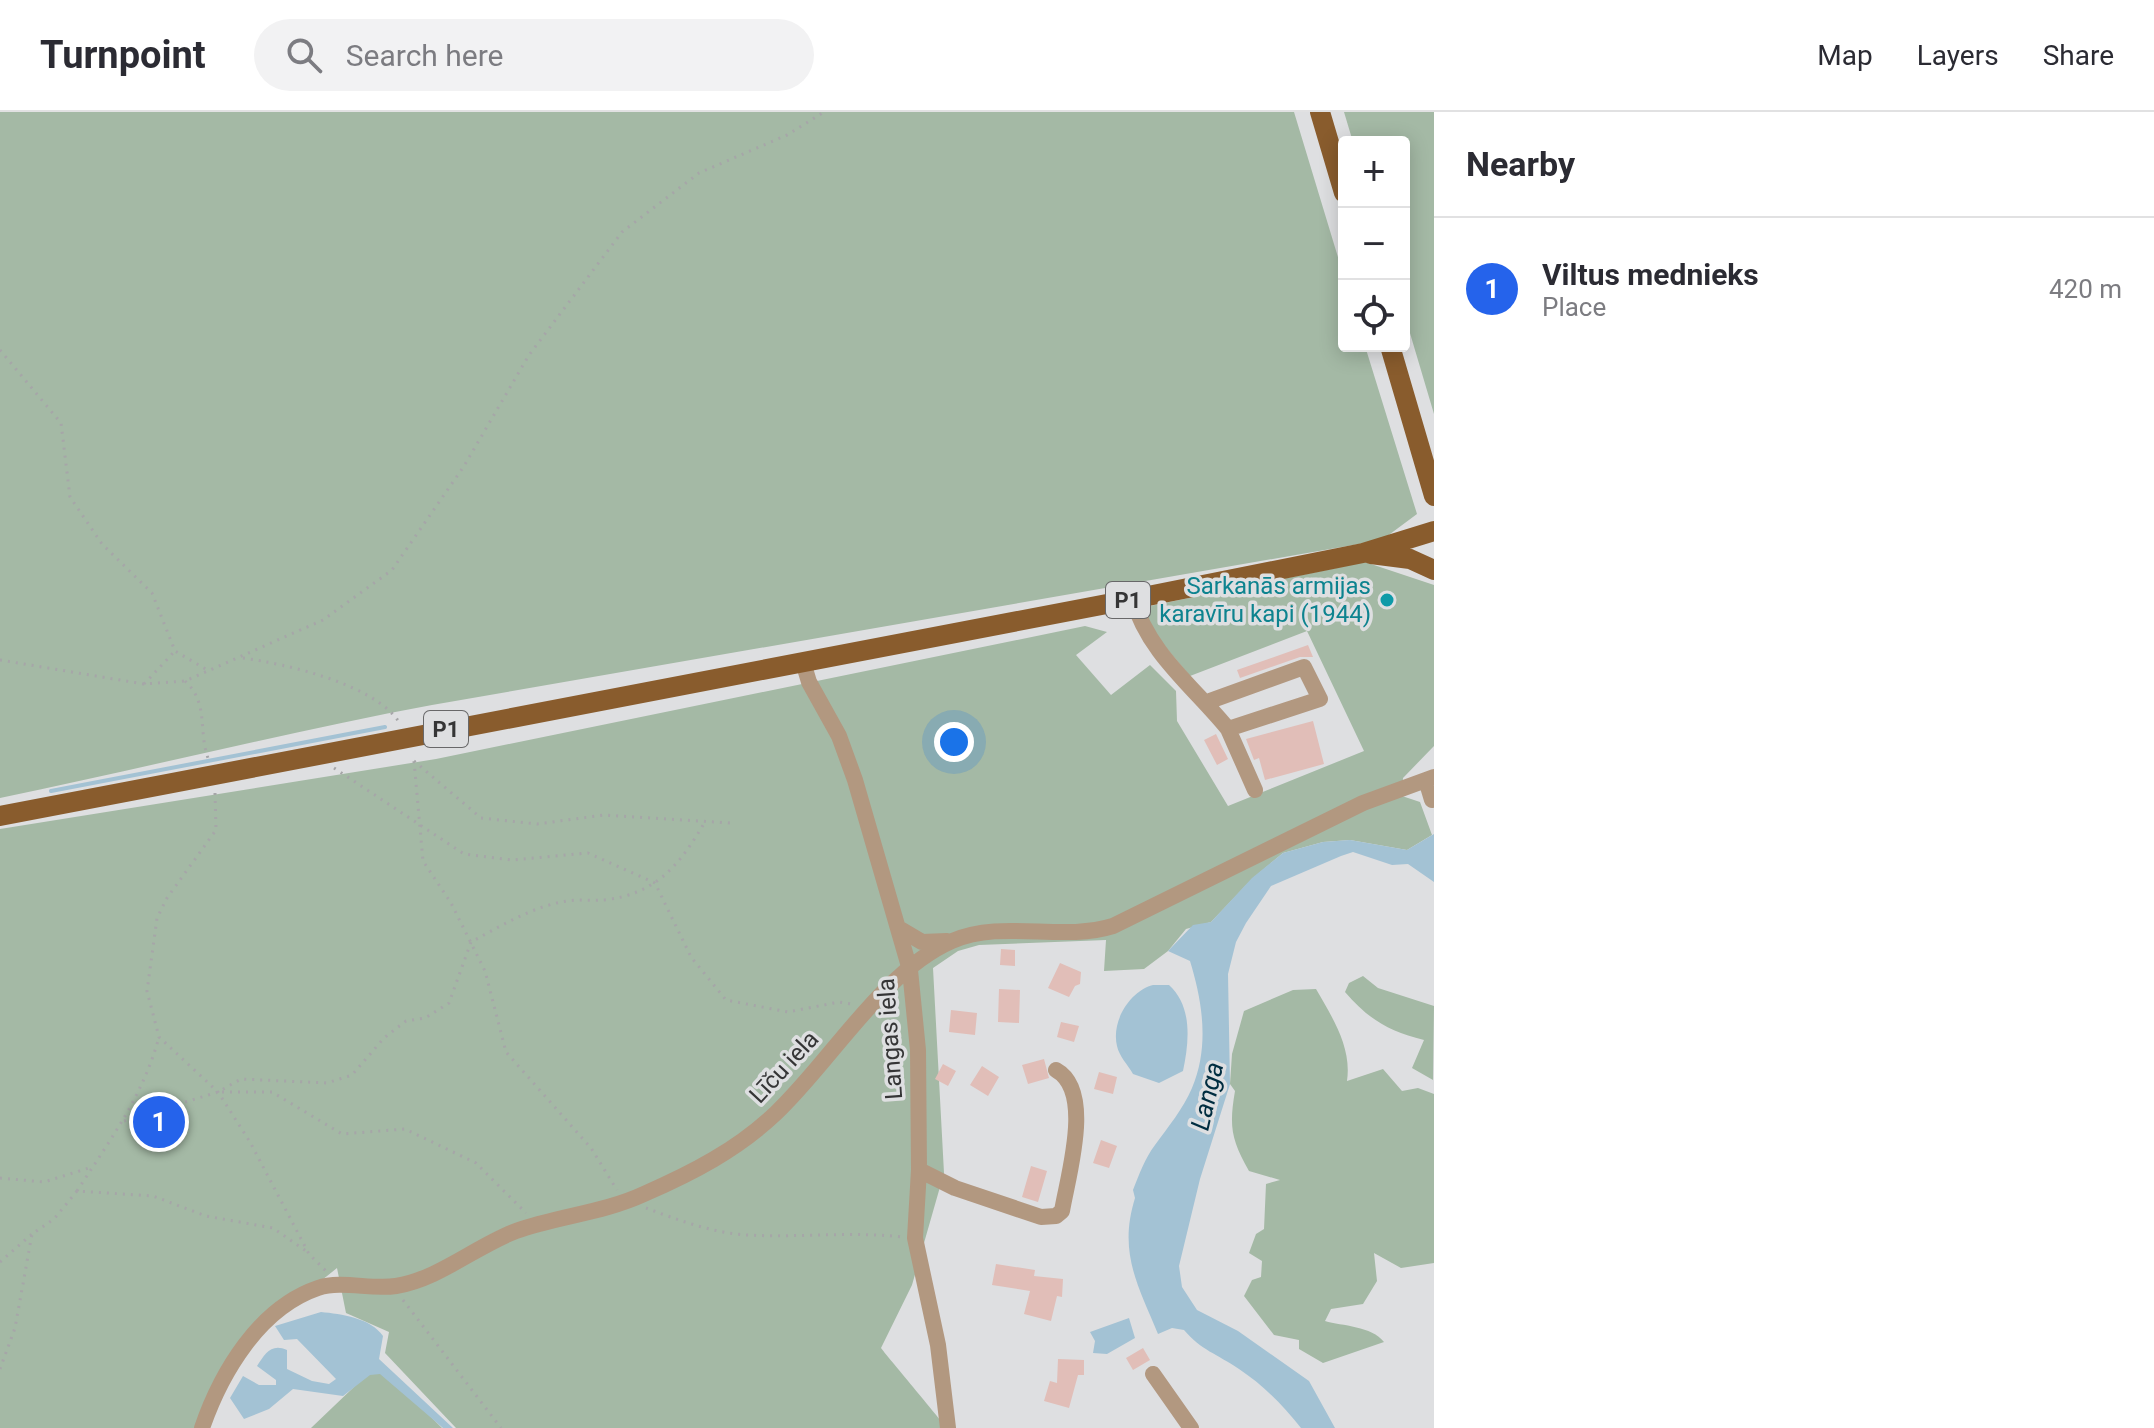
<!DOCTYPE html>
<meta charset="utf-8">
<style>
body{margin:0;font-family:Roboto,sans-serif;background:#f2f2f3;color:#2b2b33}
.controls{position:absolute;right:24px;top:24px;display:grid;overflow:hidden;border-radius:8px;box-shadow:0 4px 20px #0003}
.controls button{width:72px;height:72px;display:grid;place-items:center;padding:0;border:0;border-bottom:2px solid #e1e1e2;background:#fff;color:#2b2b33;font:40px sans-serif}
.you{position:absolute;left:954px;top:630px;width:28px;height:28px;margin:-20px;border:6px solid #fff;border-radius:50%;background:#1a73e8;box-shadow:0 0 0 12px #1a73e833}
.badge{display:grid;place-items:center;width:52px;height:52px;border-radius:50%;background:#2563eb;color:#fff;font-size:26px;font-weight:700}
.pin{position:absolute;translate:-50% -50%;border:4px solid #fff;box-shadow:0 2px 8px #0006}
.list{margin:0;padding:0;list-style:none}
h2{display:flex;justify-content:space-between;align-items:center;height:104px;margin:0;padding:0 32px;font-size:34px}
h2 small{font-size:26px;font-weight:400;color:#7c7c81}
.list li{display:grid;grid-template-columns:52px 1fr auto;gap:24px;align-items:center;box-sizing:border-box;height:144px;padding:0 32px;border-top:2px solid #e1e1e2}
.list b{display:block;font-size:30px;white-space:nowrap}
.list p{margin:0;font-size:26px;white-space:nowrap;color:#7c7c81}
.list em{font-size:26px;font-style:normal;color:#7c7c81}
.icon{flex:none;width:44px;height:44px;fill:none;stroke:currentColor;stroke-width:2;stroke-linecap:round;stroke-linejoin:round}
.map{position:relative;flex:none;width:1434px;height:1316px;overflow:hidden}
header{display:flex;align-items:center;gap:48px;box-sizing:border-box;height:112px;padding:0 40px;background:#fff;border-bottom:2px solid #e1e1e2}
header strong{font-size:38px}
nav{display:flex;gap:44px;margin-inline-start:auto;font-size:28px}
.search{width:560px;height:72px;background:#f2f2f3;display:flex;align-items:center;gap:20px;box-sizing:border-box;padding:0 28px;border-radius:44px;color:#7c7c81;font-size:30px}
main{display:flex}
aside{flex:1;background:#fff}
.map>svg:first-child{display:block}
.green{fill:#a4b9a5}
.water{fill:#a3c2d4}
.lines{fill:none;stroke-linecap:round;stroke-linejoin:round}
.stream{stroke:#a3c2d4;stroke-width:4}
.building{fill:#e1beb8}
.path{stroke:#a6a6a8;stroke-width:3;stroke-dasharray:2 6;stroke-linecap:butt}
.minor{stroke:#b29880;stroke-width:16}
.major{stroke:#895c2d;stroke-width:20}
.culture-dot{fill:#0f9aa8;stroke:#dedfe1;stroke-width:3}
.labels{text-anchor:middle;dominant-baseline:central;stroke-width:7;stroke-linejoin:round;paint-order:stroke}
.shield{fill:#dedfe1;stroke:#686869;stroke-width:2}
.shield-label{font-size:22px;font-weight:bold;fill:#353536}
.culture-label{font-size:24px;fill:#0d838f;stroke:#dedfe1;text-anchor:end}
.street-label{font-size:24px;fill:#353536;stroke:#dedfe1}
.water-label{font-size:26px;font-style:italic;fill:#002d40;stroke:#dedfe1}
</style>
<header>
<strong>Turnpoint</strong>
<div class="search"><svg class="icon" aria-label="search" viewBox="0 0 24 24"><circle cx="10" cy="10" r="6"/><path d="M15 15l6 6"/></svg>Search here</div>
<nav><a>Map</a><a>Layers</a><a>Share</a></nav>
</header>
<main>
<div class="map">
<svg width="1434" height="1316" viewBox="0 0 1434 1316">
<rect width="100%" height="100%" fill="#dedfe1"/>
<path class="green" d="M0,0H1294L1344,165V234H1365L1417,402L1382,428L432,593C287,620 145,656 0,686Z
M1344,0H1434V302L1404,201V30H1353Z
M1365,450L1434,473V634L1403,666L1402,684L1420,690L1432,723L1407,738L1350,728L1323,730L1283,741L1253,766L1211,810L1186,817L1168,839L1144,857L1104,859L1106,828L979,833L958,839L933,856L944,1061L912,1173L881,1236C890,1248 944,1311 946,1316H456L385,1241L389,1220L346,1201L337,1156L230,1242L195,1316H0V717L436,647L1085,514L1107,520L1076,543L1111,583L1150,553L1176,579L1177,609L1228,694L1364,639L1307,519L1190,564L1147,513L1145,495Z
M1363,864L1378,876L1434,894L1433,968L1412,956L1424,928C1389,919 1369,908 1345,880L1349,871Z
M1316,877C1332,905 1352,935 1347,969L1383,957L1402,979L1418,976L1434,982V1151L1401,1156L1374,1141L1377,1169L1363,1192L1331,1197L1325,1209C1342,1214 1372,1214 1384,1230L1323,1251L1299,1237V1228L1274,1223L1244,1184L1252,1168L1261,1165L1262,1149L1249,1141L1256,1122L1264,1117L1266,1072L1280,1068L1249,1059C1231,1027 1229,1014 1235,979L1230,972L1232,942L1244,899L1293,878Z
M378,1252L442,1316H311Z"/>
<path class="water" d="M1434,722V770L1408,752L1392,753L1353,740L1341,744L1271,774L1246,811L1236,830L1228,862L1230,972L1200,1067L1179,1154L1182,1175L1197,1198L1238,1219L1309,1269L1335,1316H1301C1283,1293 1263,1273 1239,1257C1217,1242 1201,1238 1184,1218L1172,1216L1158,1222C1138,1173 1118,1141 1135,1086L1133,1078C1139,1063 1145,1046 1155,1033C1168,1015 1183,997 1192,976C1210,934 1202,888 1190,849L1168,839L1193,813L1211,810L1252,766L1283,741L1323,730L1350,728L1407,738Z
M1153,873H1169C1193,895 1189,930 1183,959L1159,971L1133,962C1128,953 1119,944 1117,934C1111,909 1130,879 1153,873Z
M321,1200C341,1202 371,1206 383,1224L379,1247L453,1316H443L380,1262L370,1263L343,1284L293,1277L269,1297L244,1307L230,1286L243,1264L259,1273H276V1268L257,1254C265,1242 271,1231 287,1238V1257L312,1269L329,1272L336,1267L297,1227L284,1228L275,1214Z
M1129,1206L1135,1226L1107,1242L1093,1241L1095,1229L1090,1220Z"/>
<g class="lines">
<path class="stream" d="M51,679L385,615"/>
</g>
<path class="building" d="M1308,533L1313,545H1300L1240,566L1237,558Z
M1313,609L1324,652L1265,668L1259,646L1254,648L1246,627Z
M1216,622L1228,647L1217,653L1204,628Z
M1001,837L1015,838V854L1000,853Z
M1060,851L1081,860L1080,872L1075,874L1069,885L1048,876Z
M999,877L1020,878L1019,911L998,910Z
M951,898L977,901L975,923L949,920Z
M1061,910L1079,914L1074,930L1057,925Z
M1044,947L1049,966L1028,972L1022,953Z
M943,952L956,959L948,974L935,967Z
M982,954L999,965L988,984L970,973Z
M1099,960L1117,965L1113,982L1094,977Z
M1101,1028L1117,1034L1109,1056L1093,1051Z
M1031,1054L1047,1059L1038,1090L1022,1085Z
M996,1152L1035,1158L1034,1164L1063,1167L1062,1185L1057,1184L1051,1209L1024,1202L1030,1179L992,1173Z
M1143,1236L1150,1248L1133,1258L1126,1246Z
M1058,1247L1084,1248V1263H1078L1069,1296L1044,1289L1050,1269L1057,1271Z"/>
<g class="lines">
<path class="path" d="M0,238L61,311L70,385L102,432L152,481L175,539L209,559
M243,546C286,552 374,572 399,610
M0,548L144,572L185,569L323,508L392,458L464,354L529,243L622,120L699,61L787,23L824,0
M185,569C209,591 198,618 208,646
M144,572L174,540
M414,649L423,749L451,791L485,859L506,940L591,1036L617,1078
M414,649L481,706L537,712L604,703L731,711
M334,656L464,742L512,748L588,741L655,771L691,845L726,888L788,900L839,890L852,892
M215,681L216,718L167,786L157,806L147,879L159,925L218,980L250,1030L309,1142L327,1160
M222,980H272L342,1022L405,1017L476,1051L526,1101
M124,1009L218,980L241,967L327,971L352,963L384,926L406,909L425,906L449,891L471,830C501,814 533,794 567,789C579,787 592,789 604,788C658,782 681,751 706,708
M0,1066L44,1070L92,1055
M77,1079C110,1028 143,984 159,925
M646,1096C678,1108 713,1121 747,1123C799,1126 850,1119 902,1125
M0,1150L32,1122
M403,1188L501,1316
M0,1257L15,1216L32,1122L54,1107L77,1079L153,1084L206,1104L273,1116L306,1139"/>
<path class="minor" d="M1133,487C1148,541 1194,575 1228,617L1320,587L1304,555L1207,590
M803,550L809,570L839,624L855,668L910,858L918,938L919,1058L915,1126L938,1233L948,1316
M1228,617L1255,678
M1426,668L1432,688
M900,817L922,830L947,829
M919,1058L955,1076L1041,1105L1056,1104L1062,1099C1068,1063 1094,979 1056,958
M1153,1262L1191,1316
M202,1316C221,1261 259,1196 318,1176C342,1168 371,1178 396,1174C439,1167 476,1134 516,1119C558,1104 603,1101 644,1082C692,1061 737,1038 776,1001C831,949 883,859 952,829C1003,807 1061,830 1113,814L1363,691L1434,665"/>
<path class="major" d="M1320,0L1344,81
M1390,234L1434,384
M1371,442L1410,447L1434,458
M0,704L1133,487L1363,441L1434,419"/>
</g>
<circle class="culture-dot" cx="1387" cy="488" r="8"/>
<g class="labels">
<g class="shield">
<rect x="1106" y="470" width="44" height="36" rx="6"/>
<rect x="424" y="599" width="44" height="36" rx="6"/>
</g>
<g class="shield-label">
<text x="1128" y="488">P1</text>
<text x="446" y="617">P1</text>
</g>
<g class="culture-label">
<text x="1371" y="474">Sarkanās armijas<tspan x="1371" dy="28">karavīru kapi (1944)</tspan></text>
</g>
<g class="street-label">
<text transform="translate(890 927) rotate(-94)">Langas iela</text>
<text transform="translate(784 955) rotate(-47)">Līču iela</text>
</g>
<g class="water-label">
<text transform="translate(1207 984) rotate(-77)">Langa</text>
</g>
</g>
</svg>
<div class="controls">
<button>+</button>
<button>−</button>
<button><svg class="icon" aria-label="locate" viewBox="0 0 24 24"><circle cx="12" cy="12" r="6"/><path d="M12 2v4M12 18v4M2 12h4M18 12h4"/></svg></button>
</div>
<div class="you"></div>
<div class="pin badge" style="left:159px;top:1010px">1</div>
</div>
<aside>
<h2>Nearby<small></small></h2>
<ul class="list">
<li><span class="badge">1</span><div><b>Viltus mednieks</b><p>Place</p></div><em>420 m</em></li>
</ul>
</aside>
</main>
